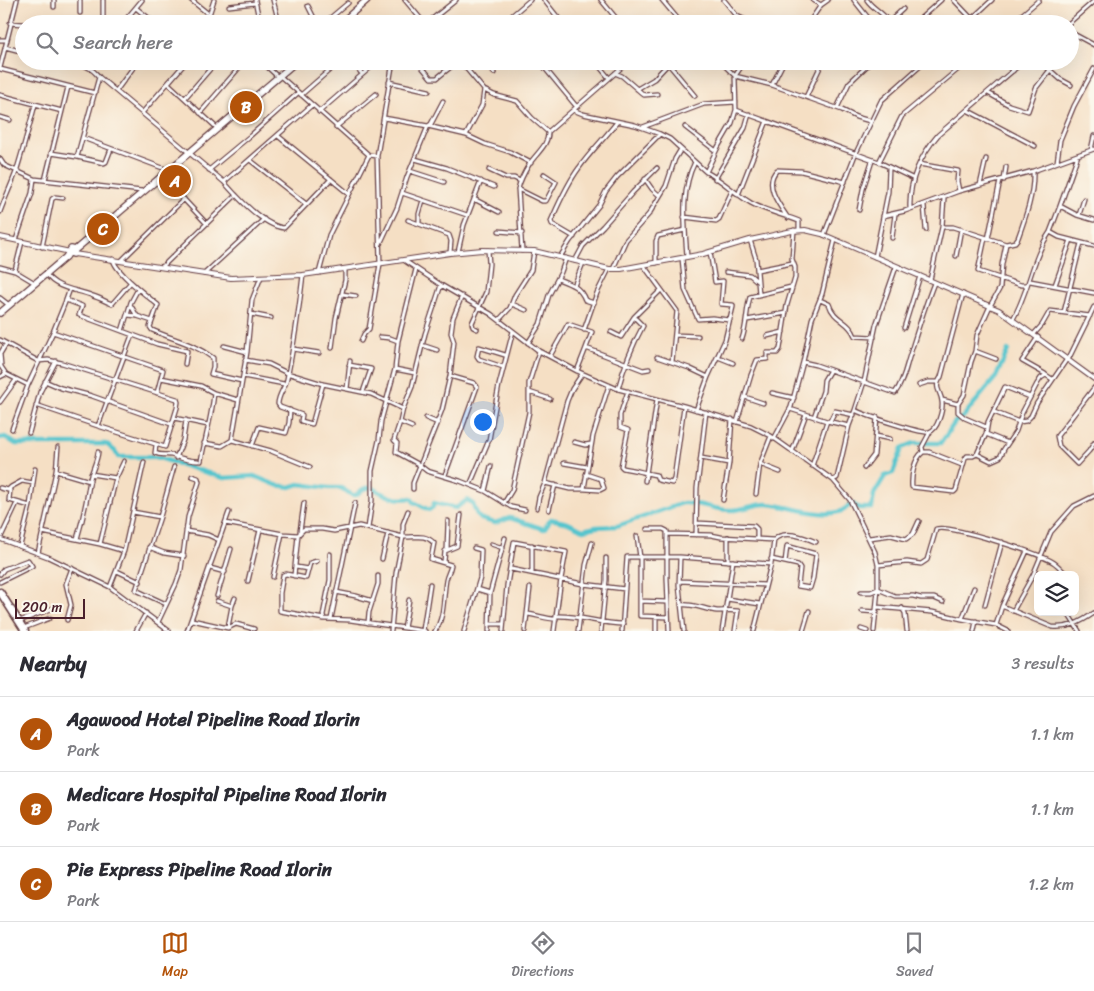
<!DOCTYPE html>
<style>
body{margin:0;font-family:Sriracha,sans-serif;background:#f7f7f7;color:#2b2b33}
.controls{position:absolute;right:15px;bottom:15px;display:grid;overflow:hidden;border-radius:8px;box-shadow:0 5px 20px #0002}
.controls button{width:45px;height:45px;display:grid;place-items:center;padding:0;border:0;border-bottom:1px solid #e1e1e2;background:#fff;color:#2b2b33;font:25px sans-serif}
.scale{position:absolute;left:15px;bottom:12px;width:70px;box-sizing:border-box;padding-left:5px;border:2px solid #4a1f2b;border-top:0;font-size:14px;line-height:18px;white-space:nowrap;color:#4a1f2b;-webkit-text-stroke:4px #fbf7ec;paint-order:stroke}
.you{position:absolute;left:482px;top:421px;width:18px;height:18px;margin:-12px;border:4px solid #fff;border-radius:50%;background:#1a73e8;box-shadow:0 0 0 8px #1a73e833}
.badge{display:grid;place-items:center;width:32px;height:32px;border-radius:50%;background:#b45309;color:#fff;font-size:16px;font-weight:700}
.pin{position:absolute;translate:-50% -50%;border:2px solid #fff;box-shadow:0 1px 5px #0006}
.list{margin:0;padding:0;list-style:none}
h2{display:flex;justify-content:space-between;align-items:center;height:65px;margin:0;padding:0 20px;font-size:21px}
h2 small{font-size:16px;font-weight:400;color:#7c7c81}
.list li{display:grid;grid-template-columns:32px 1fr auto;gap:15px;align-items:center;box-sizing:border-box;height:75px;padding:0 20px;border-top:1px solid #e1e1e2}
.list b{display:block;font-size:19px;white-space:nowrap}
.list p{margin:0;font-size:16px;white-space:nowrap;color:#7c7c81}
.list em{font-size:16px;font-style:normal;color:#7c7c81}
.icon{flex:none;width:28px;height:28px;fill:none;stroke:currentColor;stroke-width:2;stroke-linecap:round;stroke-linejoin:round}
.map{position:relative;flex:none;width:1094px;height:631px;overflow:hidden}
.search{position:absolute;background:#fff;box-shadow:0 5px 20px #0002;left:15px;right:15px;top:15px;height:55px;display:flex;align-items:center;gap:12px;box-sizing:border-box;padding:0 18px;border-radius:28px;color:#7c7c81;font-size:19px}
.sheet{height:290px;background:#fff}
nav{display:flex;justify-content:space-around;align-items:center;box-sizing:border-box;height:70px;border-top:1px solid #e1e1e2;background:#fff;font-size:14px;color:#7c7c81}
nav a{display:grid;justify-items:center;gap:2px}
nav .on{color:#b45309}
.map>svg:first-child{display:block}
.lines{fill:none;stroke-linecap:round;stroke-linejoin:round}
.river{stroke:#57c5cd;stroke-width:4.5}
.minor-casing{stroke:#643c42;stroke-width:5.5}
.tertiary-casing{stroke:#643c42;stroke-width:6}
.primary-casing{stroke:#643c42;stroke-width:8}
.trunk-casing{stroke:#643c42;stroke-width:9}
.minor{stroke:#fff;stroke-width:3}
.tertiary{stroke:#fff;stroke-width:4}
.primary{stroke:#fff;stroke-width:5.5}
.trunk{stroke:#fff;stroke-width:6}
</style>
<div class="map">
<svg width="1094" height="631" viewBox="0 0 1094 631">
<rect width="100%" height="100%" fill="#fbf7ec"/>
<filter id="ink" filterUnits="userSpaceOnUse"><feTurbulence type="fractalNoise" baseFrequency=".02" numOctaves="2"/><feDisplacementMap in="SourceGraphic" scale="10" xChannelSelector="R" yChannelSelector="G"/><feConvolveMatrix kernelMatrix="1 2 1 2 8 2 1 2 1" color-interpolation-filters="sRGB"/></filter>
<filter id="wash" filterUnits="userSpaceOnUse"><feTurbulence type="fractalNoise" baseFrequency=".0096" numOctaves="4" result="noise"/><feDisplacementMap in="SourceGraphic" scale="20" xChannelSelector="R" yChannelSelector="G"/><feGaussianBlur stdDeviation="1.12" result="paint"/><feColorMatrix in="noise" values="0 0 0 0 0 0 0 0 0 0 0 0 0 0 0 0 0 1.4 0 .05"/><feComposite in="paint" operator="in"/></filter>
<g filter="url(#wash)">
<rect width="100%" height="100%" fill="#f5dfc4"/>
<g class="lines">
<path class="river" d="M0,438L5,437L16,444H106L115,451L118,457H156L224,478L254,476L276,485L290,487L299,484L329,488H341L352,495H356L363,489L371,487C385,495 395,501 411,498L414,502L429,510L433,507L434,503L456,508L467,500L473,504L477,515L481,519L495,523L510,518L544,529L551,519L568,523L583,530L596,527L617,526L683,503C700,502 716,511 732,510C744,510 754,504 766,504C787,504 836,526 851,503L859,508H872L874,494L885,476L893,473L902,448L914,443H941L955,422L963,417L996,377L1008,350"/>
</g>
</g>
<g filter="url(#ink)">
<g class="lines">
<g class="minor-casing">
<path id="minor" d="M54,0V7
M80,0V13
M103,0V24
M191,0L221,24
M255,0L260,24
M273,0L277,15L282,24
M405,0L425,24
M544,0L563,24
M601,0L621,24
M662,0L682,24
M724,0L737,16L754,24
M813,0L821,5
M854,0L873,24
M867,0C873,9 883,12 889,22
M954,0L972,19
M229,6L255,3
M308,6L317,24
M136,8L156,24
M209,15L214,0
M839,21L841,24
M10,23L24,24
M122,24L142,0
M323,24L348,3
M426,24L456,0
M502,24L530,0
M673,24L678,19
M808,24L821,5L828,0
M887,24L903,9
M914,24L941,0
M966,24L992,0
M1011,24L1039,0
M1068,24L1094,1
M1070,32L1094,45
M0,40H6
M5,47L24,52
M66,61C80,64 90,65 99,77L224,182C237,197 264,226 284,228L331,179
M261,61L278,77
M352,61L362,74
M417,61L431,78H437L458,61
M460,61L484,90L494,95L517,101L532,118L548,132L629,61
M483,61L494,73
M539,61L576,106
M595,61L609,78
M666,61L695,96
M745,61L735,76L772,85L842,110L856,117L870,121
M952,61L959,68
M1002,61L1013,71
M1040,61L1060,79L1071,85
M88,66L92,61
M0,68L17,0
M0,69L95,93
M615,73L622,76L644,95L657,94
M280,76L369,155L377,156L380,264L369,329L364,334L361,341
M389,82L429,91
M168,83L217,128
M772,85L784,61
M637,89L654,79L668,64
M116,91L138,61
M988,93L1009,105L1028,111L1036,88L1050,70
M0,95L62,111
M301,95L340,61
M806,97L823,61
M185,98L217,61
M837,108L849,83L872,61
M573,110L583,114L635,125L660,134L670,139L706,172C721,179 735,194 751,203C766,211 784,215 799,221V230
M736,110L879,162L912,178
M967,110L1035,146
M319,112L378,61
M142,113L187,61
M200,113L245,61
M0,117L10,120
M384,118L428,126L466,135L485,144L510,152L531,163
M336,127L376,94
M643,127L704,104L736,102
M685,127L716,151
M466,135L482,105L484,90
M278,136L349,194
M83,138L168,170
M1091,150L1094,136
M51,153L77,157L104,163L106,162L111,149
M377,156L393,61
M77,157L99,77
M0,159L4,165L34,179L142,191
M415,159L447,168L494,187
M250,160L306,204
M879,162L902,116L968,61
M1057,162L1060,140L1074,106L1094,69
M919,164L958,171L957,181L959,191
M209,170L250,136L298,93
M489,170L506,178H514L520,181
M410,171L444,182
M706,172L718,147L732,123L736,110L735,76L720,61
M163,177L206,223
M645,179L652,189L660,196
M715,179L745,128L749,114
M45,180L68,87
M1004,180L1006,167
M224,182L312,105
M980,185L986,159
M518,189L542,201H546L556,182L544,174
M402,193L467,215
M738,195L767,121
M474,199L499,212
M924,205L926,230
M1060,206L1078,155
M910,208C909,181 920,156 938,135L1024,61
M859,210L863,189L872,161
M0,212C5,198 11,186 16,172C23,150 29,127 35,105
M1079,215L1084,199
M883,216L905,211L959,191L1033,171L1094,149
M684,217L716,221L719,219L732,191
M788,218C779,205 763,184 777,170L801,171L845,182
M408,220L449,235L451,241L450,253
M419,223V214L423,200
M942,227H953L1006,244L1015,242L1018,238C1026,216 1034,194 1033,171
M499,231L522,233
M1050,232L1060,206L1077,215L1094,220
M824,235L855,155L881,101L926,61
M574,237L552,224L551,221C559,203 567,184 579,168C590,152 605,138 617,122
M892,238L895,214
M985,238L978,271L1021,285H1027
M988,239L1000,181
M16,240L32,193L34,179
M750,240L756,259L759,294
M380,244L397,208L407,177L428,126L431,124L443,101
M42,247L52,199L55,197L63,198
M522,251L518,189C520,180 525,171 530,163C537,153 549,144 548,132
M458,252L464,225L481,181
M956,256L961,229
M560,257L570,241L599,205L606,191L617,177L660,134
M687,257C685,226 680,191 695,162
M875,257L888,192L889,168
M682,258L685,290L698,319L712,318L730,320
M113,259C115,272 147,296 158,305L150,327L152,330C174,340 193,343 213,358V367L211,374L242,381
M122,260L184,199
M405,261L441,285L491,314L539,351L577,371L618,389L684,406L751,426L771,436L833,480L850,500L875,552L878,565V589L874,631
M575,261L583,246L603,226L633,192L657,168
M656,263V241L658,236L685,230
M644,266L677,311L672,362
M0,267L15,271L35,283
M162,267L236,195
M613,269L626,240L649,214L666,186L675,159L681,149
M15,270L22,242
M757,270L792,263
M726,272L750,275L757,281
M319,273L329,235L369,155
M46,274C57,290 77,289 93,296C100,298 106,302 112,304L131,282
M204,274L264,219
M303,275C299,310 294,345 287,379C285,388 278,395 278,404L280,407L302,415L301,421L312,424L323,384
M261,277L252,300L247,352L232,440L271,451L310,467
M558,279C571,284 580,287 585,300L594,303
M930,280L942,227L944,198
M1030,281L1094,293
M934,283C924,308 916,335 908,361C905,372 902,384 895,393L864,382L855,410C864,415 922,434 929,432C938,430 943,409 942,402C941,390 933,389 941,377L963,294
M1055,285L1071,240
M574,286L583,263
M342,294L356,296
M0,298L9,305
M66,300L70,289
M820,300L829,304C834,321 849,320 855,336L874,337
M512,304L526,310
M131,306L137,316
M1064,312L1081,243
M251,314L271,318
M127,315L137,316L152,321
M1013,319C1029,291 1032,258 1050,232L1059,237L1094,246
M499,320L510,308L515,295L531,270L534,251
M747,320L786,313
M904,328L920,276
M477,329L473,327L472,323L486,292L489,264L488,250
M584,330L597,293L609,269
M122,331L131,302L138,289
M53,332L66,300L82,306L79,315L157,344L187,351L185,364
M611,332L621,337L634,317L661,290
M1034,334L1042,325L1050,311L1090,316
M675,335L698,336
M767,336L783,332
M380,337L390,338L398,341
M1038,337L1022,361L1045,374
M742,339C747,325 746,311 750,297L791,287
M0,340L38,361L48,360L62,363L177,399L178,402L177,408L165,447L98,426L132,335
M528,343L540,324L549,295L561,272L566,258
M422,345L437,350
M224,346L247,352
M332,348L336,318L345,280V269
M293,349L319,353
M975,351L996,359
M550,356L568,324L592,332L586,348
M657,357L689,368L708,377
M718,357L733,363
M245,360L269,364L287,373L323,384L371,394L403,409
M1068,360L1094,307
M803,362L812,319L822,294L835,240
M0,365L6,374L28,385
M1,365L0,354L6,344
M349,365L371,369L363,392
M503,367L479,359L477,356L479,347L505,355
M395,369L415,373
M577,371L586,348L643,370L649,369
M582,374L572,389L567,401L545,483L570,489H584L593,436L609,385
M243,376L284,384
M0,377L6,374
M161,378L201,386L214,393L238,400
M45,381L61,388L92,396L171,424
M919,385L928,382H938
M1094,388L1057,436L1059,446L1077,464L1089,451L1094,443
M347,389L350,361
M618,389C624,366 632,346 643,326L634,317
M628,391L620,415V427L628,430L621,466L623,468C635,470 645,473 656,475L658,480L672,483L674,479L684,406
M529,392L550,399
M772,393L794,398
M745,397L763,403
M942,400L958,404
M0,402L16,380
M36,405L98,426
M790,409L827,421L849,426
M696,410L708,377L725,340L733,307V305L721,304L723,281L715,282L710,252
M994,412L1019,422L1026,421L1031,416L1037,403L1067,359
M814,417L823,391L824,380L830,370
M174,418L208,425
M426,418L438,423
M830,421L835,411L854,415
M400,422L394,440L397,443L396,452L418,464L427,471L460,481L485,491L511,507L525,510
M737,422L751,375L757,360L767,359V353H777L780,349L787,305L795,278V267L792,259L794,230
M412,427L400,422L403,409L412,387L425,334L441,285
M986,427L965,418L958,412V404L964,395L971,362L975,351L977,335L990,306L1000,288L1002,264L1006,244
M12,429L28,385L53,332L163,370L157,393
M930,432L922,447L923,452C914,459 911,476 912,487L954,492L956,490L965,459L967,456H973L977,454L986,434L988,422L1005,387L1030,397
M29,433L40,392L56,361
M986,434L1008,443
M876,436L890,439
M774,439L791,407L803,362L816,365L864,382L876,325L896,267
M574,442L585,445L591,444
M204,443L222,446L232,440
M156,445L155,453C161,456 165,454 171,455C180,458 188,461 198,461
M252,446L259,427L286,433L289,423L290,410
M792,452L806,414
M923,452H929L962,465
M977,454L991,461L1000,457L1004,449L1016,431L1022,413L1037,384L1041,378L1046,375L1052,379
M176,458L183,440L186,420
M701,458L729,463
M201,461C205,438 212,416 214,393
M564,463L587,467
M760,464L780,472
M812,466L827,421
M864,468L874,455L877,417
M56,471L90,481
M91,474L116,478
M445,475L477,387L474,383L450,376L454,342L451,333L453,318L462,296
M833,480L837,478L849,426L855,410
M645,481L657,399
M470,485L489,440L499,385L513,331
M0,488L8,490L11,487L22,481L33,483
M413,489V483L442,410L450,376
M584,489L600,490L604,488L601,479L586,474
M10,490L9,500L30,506
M485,491L491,466
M756,494L760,464L771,436
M723,500L729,463L732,419
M504,503L512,490L529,412V383L539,351
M537,508L539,497L545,483
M549,510L555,485
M133,512L160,517
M225,523L283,534L298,535L304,529H322L334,531L359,526L403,537C415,538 424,533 434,543L431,559L451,565C450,571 447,575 446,580C443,597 445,617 435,631
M697,523L754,526L757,529V538
M368,528L372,501V471L379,440L381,421L395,369L398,341L416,269
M647,529H663L667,531V578L669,631
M186,531L208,535L219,540
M300,531L304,503
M42,532L100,544L124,551
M667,534L711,535L721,537L774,540
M696,535L697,488L706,412
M637,536L640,557H680L771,564
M869,538L891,535L906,539L913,534L919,521
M0,539L48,557L110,587L169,631
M0,539L17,503
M77,539C83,519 87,500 90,479C92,470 97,462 98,452
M100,544L116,478L124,461
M491,544L503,548
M532,545V573
M20,546L30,506L35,469
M149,547L164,553L184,556
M447,550L448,521
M38,553L56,471L58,447
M680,557L679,585L684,631
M382,559L388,533
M771,559L798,565L800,568L798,586L810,588L813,578L816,554L787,546L785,562
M317,561L310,563L306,578L286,574L283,575L280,593V611L324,619L350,620L425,631
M728,561V537
M444,562L445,551L457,546L461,515
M878,565L907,562L921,564L927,560L935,533L936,529C949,524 1038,553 1053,562C1058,565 1063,571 1067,575
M296,567L308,569
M210,568L225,572
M511,569L583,584
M117,571L140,582
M0,574L4,569L28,560L32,566L0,582
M294,576L298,535
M273,577L282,534
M248,581L260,530
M680,581L765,585
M583,584L625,589
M110,587L124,551L144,462
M477,589L490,593
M336,592L356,596L373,601
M861,592H871L878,589L895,596H913L921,598H934L943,602
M217,596L231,549
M727,599L760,604
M217,601L232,606L228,627
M640,601V616L668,617
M166,604L136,590L160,517L174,467
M681,605C692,603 706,610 717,611C724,611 730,610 738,611L735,631
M985,605L1002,542
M232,606L235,598
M1002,606L1052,627C1068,629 1081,622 1094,613
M877,607L932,612L962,619L996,625L1008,631
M902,608L905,613L907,631
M862,611L877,612
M1013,611L1033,575L1051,532L1074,506L1094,496
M1067,612L1079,631
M527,614C537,615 546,619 556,619
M557,616C579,615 601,624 623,624
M324,619L323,615L330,580V554
M331,619L355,503
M962,619L974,588
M67,620L71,605L66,584L72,568
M192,620L228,628L236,624L254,629
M20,621L56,607
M158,622L176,584L181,570L188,517L199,482L198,478L192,476
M368,623L369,612L378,584V576
M489,624H503
M996,625L1002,606L1027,551
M24,628L50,618
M404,628L409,600
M861,629L867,631
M423,630L430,584
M136,631L146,613
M187,631L229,512
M391,631L396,573L403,537V524L408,511
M464,631L480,578L481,550L474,548
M489,631L490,593L505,538
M503,631L507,585L514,542L566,552L561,579L554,631
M525,631L530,588
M578,631L586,565L592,543
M601,631L606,580V558
M622,631L627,557H640V601L667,602
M656,631V617
M722,631L733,561
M754,631L771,564L774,540C784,529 804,537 816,542
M803,631L809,611
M974,631L976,621"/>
</g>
<g class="tertiary-casing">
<path id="tertiary" d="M0,237L70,252
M74,254L231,278L303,275L450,253L482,250L534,251L609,269H621L703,254L750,240L792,231L805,230L822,234L999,310L1094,379"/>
</g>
<g class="primary-casing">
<path id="primary" d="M340,24L367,0
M75,250L297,61
M0,313L66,257L71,249L75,250L73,254L70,253"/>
</g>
<g class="trunk-casing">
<path id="trunk" d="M0,592L25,631"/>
</g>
<use href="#minor" class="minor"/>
<use href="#tertiary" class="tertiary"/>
<use href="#primary" class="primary"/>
<use href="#trunk" class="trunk"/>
</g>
</g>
</svg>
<div class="controls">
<button><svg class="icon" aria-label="layers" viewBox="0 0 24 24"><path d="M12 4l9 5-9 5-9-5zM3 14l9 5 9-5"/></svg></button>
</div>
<div class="scale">200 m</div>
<div class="you"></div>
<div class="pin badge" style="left:175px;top:181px">A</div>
<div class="pin badge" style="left:246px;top:107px">B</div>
<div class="pin badge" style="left:103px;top:229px">C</div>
<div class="search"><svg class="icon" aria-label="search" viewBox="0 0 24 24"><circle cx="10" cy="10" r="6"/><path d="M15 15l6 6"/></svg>Search here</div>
</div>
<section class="sheet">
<h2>Nearby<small>3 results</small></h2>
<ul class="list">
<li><span class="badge">A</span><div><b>Agawood Hotel Pipeline Road Ilorin</b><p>Park</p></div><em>1.1 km</em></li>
<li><span class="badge">B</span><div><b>Medicare Hospital Pipeline Road Ilorin</b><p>Park</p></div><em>1.1 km</em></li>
<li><span class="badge">C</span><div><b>Pie Express Pipeline Road Ilorin</b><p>Park</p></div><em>1.2 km</em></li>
</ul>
</section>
<nav>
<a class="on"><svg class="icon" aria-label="map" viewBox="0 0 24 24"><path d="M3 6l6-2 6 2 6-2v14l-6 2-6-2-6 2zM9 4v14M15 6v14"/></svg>Map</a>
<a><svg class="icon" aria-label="directions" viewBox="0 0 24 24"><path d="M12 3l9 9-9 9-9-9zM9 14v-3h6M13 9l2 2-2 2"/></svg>Directions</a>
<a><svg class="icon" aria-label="saved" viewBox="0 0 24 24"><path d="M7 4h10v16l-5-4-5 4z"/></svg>Saved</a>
</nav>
